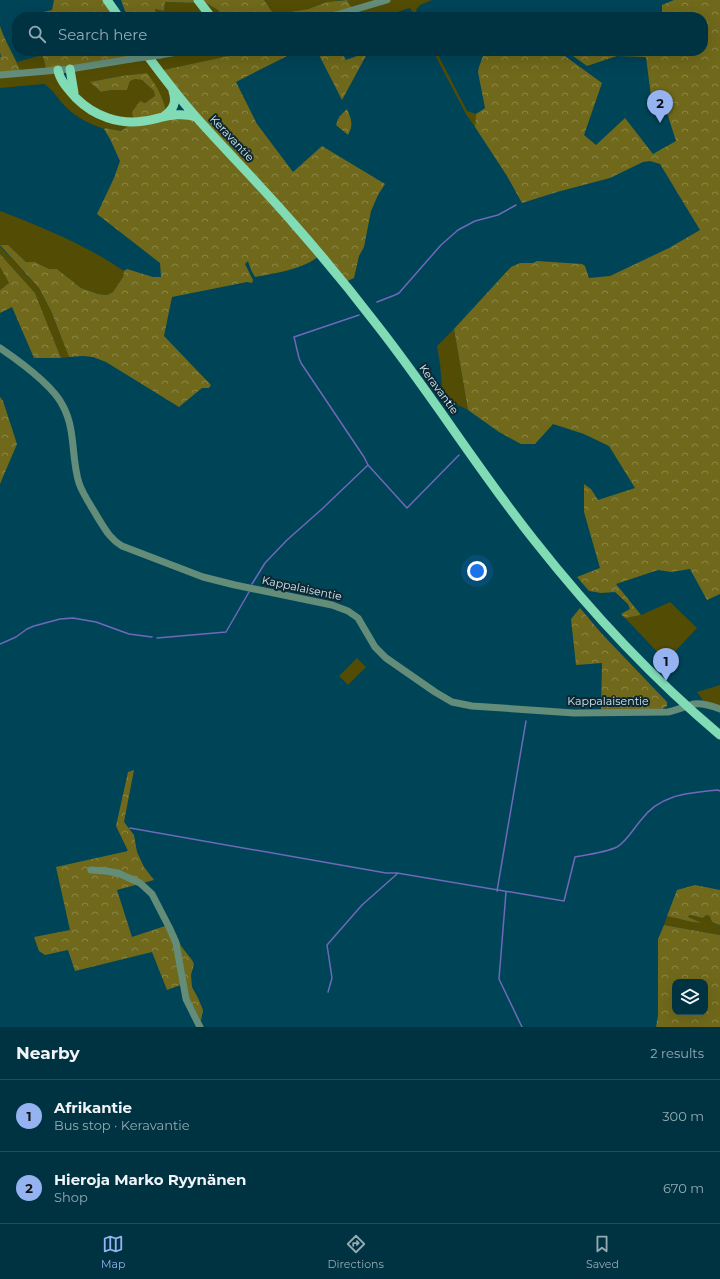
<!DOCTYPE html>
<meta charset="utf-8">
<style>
body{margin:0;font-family:Montserrat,sans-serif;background:#0a3b49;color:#f1f3f6}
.controls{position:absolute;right:12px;bottom:12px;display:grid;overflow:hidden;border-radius:8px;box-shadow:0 4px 16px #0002}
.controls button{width:36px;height:36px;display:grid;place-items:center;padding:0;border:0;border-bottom:1px solid #224e5b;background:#003342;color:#f1f3f6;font:20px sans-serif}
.you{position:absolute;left:477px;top:571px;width:14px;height:14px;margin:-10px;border:3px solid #fff;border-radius:50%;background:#1a73e8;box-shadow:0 0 0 6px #1a73e833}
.badge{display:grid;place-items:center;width:26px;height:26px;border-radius:50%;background:#95b2f1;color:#111;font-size:13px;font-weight:700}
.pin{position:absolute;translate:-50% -33px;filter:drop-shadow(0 1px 2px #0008)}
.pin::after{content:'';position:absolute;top:21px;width:14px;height:12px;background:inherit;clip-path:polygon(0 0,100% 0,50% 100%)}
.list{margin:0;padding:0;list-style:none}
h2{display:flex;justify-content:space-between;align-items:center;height:52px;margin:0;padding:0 16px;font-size:17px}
h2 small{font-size:13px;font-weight:400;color:#95aab2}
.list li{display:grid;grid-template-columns:26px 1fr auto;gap:12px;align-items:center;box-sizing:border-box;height:72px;padding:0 16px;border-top:1px solid #224e5b}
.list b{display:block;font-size:15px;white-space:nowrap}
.list p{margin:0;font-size:13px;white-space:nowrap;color:#95aab2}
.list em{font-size:13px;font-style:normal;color:#95aab2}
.icon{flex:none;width:22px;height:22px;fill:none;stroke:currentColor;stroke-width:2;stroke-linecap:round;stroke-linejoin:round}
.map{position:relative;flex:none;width:720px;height:1027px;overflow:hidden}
.search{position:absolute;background:#003342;box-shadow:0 4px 16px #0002;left:12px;right:12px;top:12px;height:44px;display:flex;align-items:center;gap:10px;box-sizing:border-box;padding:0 14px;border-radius:16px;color:#95aab2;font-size:15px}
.sheet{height:196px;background:#003342}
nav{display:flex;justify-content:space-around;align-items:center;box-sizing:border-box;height:56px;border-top:1px solid #224e5b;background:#003342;font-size:11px;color:#95aab2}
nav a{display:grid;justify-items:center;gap:2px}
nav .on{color:#95b2f1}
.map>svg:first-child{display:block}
.green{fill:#524c04}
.forest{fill:url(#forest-crowns);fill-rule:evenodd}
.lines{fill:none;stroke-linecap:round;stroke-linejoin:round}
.stream{stroke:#6e69b9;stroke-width:1.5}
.minor{stroke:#638c79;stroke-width:7}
.major{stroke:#81dbb4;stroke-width:9}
.minor-bridge{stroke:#638c79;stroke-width:7}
.labels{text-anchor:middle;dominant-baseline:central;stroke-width:4;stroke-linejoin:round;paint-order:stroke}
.street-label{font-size:11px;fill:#cce9f5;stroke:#0f2730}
</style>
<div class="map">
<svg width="720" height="1027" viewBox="0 0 720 1027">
<defs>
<pattern id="forest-crowns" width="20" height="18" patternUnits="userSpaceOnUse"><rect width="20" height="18" fill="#70691b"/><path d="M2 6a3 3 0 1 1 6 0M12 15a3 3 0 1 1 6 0" fill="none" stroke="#8a8648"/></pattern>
</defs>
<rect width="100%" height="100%" fill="#004458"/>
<path class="green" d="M201,0L218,10L223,17H156L155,9L164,11L165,2L200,3Z
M264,0H343L327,2L308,9L274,16Z
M347,0H432L420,5L416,10L419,17H415L410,8L381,17H329L353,10Z
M144,51H251L160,71L175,97L167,114L147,73L121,76L91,82L97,89L102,92L111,90H127L130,81L135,79L142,80L154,91L156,96L145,103L140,101L134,122L121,131L106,128L104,129C90,124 77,118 66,107C58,100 54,90 44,84L0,88V75L20,72L17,62L42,55L47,70H58L75,97L70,69L147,55Z
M433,51H436L467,111L476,114L475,127L466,114Z
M0,211C42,227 86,245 124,271L123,277L113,292L107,295L98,294L81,288L57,269H49L35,262H26L8,245H0Z
M0,246L39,288L51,311L69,357L61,358L35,293L0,254Z
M0,267L9,283L0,290Z
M454,329L468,410L452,402L442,387L440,364L437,346Z
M670,602L697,628L666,661L625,618L641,615Z
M357,658L366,667L348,685L339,676Z
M720,685V708L704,702L697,692Z
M690,915L703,918L706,915L710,916L714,924L720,925V935L664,925L667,916L692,922L699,923L688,918Z"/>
<path class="forest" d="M54,0H107L119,17H27L26,16L52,10Z
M121,0H198L201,3L165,2L164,11L155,9L156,17H129L125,11Z
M201,0H264L274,15L308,9L327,2L347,0L353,10L329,17H223L218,10Z
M674,0H720V594L707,600L690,569L671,572L658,570L616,584L641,615L625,618L621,614L630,609L628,604L615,592L601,593L589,591L577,577L600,568L584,512V484L591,489L598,500L635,488L609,446L584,434L553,424L535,444H521L499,432L468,410L454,329L511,267L520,263H533L537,261L582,264L585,266L589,278L610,276L669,248L700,230L660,164L650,161L643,162L610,178L557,192L522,203L507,176L475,127L476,114L485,108L478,72C479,64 483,59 484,51H558L602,83L584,135L596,145L625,118L653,154L676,141L662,97L651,96L646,57L617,56L587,66L566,51H703V17H662V5Z
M0,26C5,42 15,56 21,73L0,75V57H1L0,52Z
M41,51H144L147,55L47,71Z
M251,51H297L236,82L257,124L293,172L322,146L385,184L378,195L371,211L364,247L359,256L354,278L343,283L320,255C305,269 276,273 255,277L251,270L248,261L245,264L253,280L252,283L247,282L172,297L164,336L211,385L209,388H202L179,407L106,362L93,357L83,356L69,357L51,311L39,288L0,245H8L26,262H35L49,269H57L81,288L98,294L107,295L113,292L123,277L124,271L127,269L153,277H161L160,263L97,214L114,178L120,161L110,139L104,129L106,128L121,131L134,122L132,112L140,101L145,103L155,96L154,91L142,80L135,79L130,81L127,90H111L101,92L90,82L121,76L147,73C158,88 162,95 167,114L195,117L159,71Z
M317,51H341L346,60L368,52L342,100Z
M347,109C351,119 354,124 348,135L336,125L339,117Z
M0,254L35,293L61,358H34L12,307L0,313V290L9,283L0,267Z
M0,397L3,401L17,444L0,484Z
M580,608L602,634L667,702V706L662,709L601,711L602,663L576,665L571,619Z
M134,770L124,822L134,835L137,852L144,867L154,880L117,890L132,937L171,924L177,936L181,946L192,960L194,964L191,975L192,987L198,998L203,1010L201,1021L188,996L186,983L167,990L152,952L75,971L68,950L45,955L39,951L34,937L70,930L56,867L128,851L116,826L128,772Z
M695,885L720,890V925C714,924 711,922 710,916L706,915L703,918L690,915L688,917L701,923L692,922L667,916L677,890Z
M664,925L720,935V1027H656L658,1016V939ZM675,982H705V1012H675Z"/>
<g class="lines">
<path class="stream" d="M377,302L395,295L399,293L441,245L458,230L475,221L498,215L516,205
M359,315L294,337L299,358L301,363L364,457L368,465L407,508L459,455
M252,584L265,563L287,540L322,509L368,465
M157,638L226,632L249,592
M0,644L16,637L27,629L34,626L60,619L73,618L96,622L129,634L152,637
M130,828L386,873H397L564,901L575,857C586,855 607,852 617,847C626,842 634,828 641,820C660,794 688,793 718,790L720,791
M497,891L526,721
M506,892L499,979L522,1027
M328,992L332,978L327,945L362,905L397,874"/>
<path class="minor" d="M329,17L387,0
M160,55L182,51
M0,75L70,69L131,59
M0,348C19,361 53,385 63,406C76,430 71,458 79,483C83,495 92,507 98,518C105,529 110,539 122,546L203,577L235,585L332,605L348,611L358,618L375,647L386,658L435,692L452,702L472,706L574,713L668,712C677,710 686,706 694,704C702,703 712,706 720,709
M91,870L106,871L118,873L140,883L152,894L169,927L176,943L186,999L200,1027"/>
<path class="major" d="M107,0L119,17
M198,0L211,17
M144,51C161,74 178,97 197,118C229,154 263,188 294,224C323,257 351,291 377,325C432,395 479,471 534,540C590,611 651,677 720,735
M70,69L74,93
M58,70C60,81 68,89 76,98C94,116 119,125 144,121C162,118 178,111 196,117
M163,117C173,110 177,103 173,91"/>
<path class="minor-bridge" d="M131,59L160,55"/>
</g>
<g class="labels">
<g class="street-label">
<text transform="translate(232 138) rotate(47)">Keravantie</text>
<text transform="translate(439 389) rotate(54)">Keravantie</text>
<text transform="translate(302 588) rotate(12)">Kappalaisentie</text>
<text x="608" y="701">Kappalaisentie</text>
</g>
</g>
</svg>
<div class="controls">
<button><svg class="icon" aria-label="layers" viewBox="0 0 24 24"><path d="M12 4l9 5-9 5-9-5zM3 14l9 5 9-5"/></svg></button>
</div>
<div class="you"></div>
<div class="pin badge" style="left:666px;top:681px">1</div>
<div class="pin badge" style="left:660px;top:123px">2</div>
<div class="search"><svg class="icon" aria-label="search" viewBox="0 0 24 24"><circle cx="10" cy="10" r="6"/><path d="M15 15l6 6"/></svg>Search here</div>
</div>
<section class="sheet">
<h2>Nearby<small>2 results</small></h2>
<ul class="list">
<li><span class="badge">1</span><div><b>Afrikantie</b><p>Bus stop · Keravantie</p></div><em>300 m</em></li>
<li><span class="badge">2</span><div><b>Hieroja Marko Ryynänen</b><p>Shop</p></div><em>670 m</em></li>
</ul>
</section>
<nav>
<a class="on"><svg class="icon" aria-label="map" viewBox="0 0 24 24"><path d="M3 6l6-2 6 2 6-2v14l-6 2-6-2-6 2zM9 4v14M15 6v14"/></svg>Map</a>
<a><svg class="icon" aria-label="directions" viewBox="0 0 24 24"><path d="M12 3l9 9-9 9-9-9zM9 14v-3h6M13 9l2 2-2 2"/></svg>Directions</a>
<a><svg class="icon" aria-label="saved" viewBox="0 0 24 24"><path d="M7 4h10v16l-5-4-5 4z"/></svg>Saved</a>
</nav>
